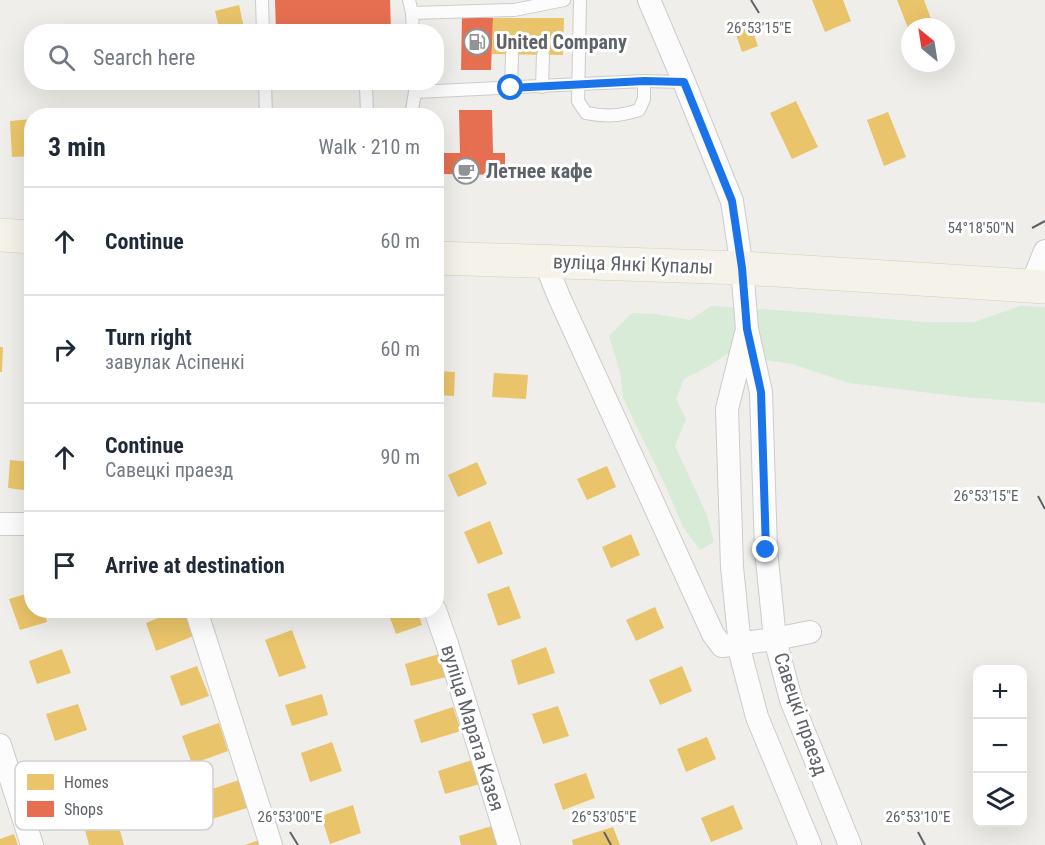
<!DOCTYPE html>
<meta charset="utf-8">
<style>
body{margin:0;font-family:"Roboto Condensed",sans-serif;background:#f6f6f7;color:#1f2937}
.controls{position:absolute;right:18px;bottom:18px;display:grid;overflow:hidden;border-radius:12px;box-shadow:0 6px 24px #0002}
.controls button{width:54px;height:54px;display:grid;place-items:center;padding:0;border:0;border-bottom:2px solid #e0e1e3;background:#fff;color:#1f2937;font:30px sans-serif}
.compass{position:absolute;left:901px;top:18px;width:54px;height:54px;border-radius:50%;background:#fff;box-shadow:0 6px 24px #0002;rotate:330deg}
.stop{position:absolute;width:18px;height:18px;margin:-14px;border:4px solid #1a73e8;border-radius:50%;background:#fff}
.stop.end{background:#1a73e8;border-color:#fff;box-shadow:0 2px 6px #0008}
.list{margin:0;padding:0;list-style:none}
h2{display:flex;justify-content:space-between;align-items:center;height:78px;margin:0;padding:0 24px;font-size:26px}
h2 small{font-size:20px;font-weight:400;color:#747a83}
.list li{display:grid;grid-template-columns:39px 1fr auto;gap:18px;align-items:center;box-sizing:border-box;height:108px;padding:0 24px;border-top:2px solid #e0e1e3}
.list b{display:block;font-size:22px;white-space:nowrap}
.list p{margin:0;font-size:20px;white-space:nowrap;color:#747a83}
.list em{font-size:20px;font-style:normal;color:#747a83}
.icon{flex:none;width:33px;height:33px;fill:none;stroke:currentColor;stroke-width:2;stroke-linecap:round;stroke-linejoin:round}
.map{position:relative;flex:none;width:1045px;height:845px;overflow:hidden}
.search{position:absolute;background:#fff;box-shadow:0 6px 24px #0002;left:24px;top:24px;width:420px;height:66px;display:flex;align-items:center;gap:15px;box-sizing:border-box;padding:0 21px;border-radius:24px;color:#747a83;font-size:22px}
.panel{position:absolute;background:#fff;box-shadow:0 6px 24px #0002;left:24px;top:108px;width:420px;height:510px;border-radius:24px}
.map>svg:first-child{display:block}
.green{fill:#d8ebd6}
.homes{fill:#e9c46a}
.shops{fill:#e76f51}
.lines{fill:none;stroke-linecap:round;stroke-linejoin:round}
.lane-casing{stroke:#cbcccc;stroke-width:14}
.street-casing{stroke:#cbcccc;stroke-width:24}
.primary-casing{stroke:#d7ceb8;stroke-width:34}
.lane{stroke:#fdfcfc;stroke-width:12}
.street{stroke:#fdfcfc;stroke-width:22}
.primary{stroke:#f4f2e9;stroke-width:33}
.route{stroke:#1a73e8;stroke-width:8}
.ticks{fill:none;stroke:#5f6368;stroke-width:2}
.labels{text-anchor:middle;dominant-baseline:central;stroke-width:6;stroke-linejoin:round;paint-order:stroke}
.poi-label{font-size:20px;font-weight:bold;fill:#5f6368;stroke:#fff;text-anchor:start}
.street-label{font-size:20px;fill:#5f6368;stroke:#fff}
.key{fill:#fff;stroke:#cfd0d2;stroke-width:1.5}
.key-label{font-size:16px;fill:#5f6368}
.ticks-label{font-size:15px;text-anchor:middle;fill:#5f6368;stroke:#fff;stroke-width:6;stroke-linejoin:round;paint-order:stroke}
</style>
<div class="map">
<svg width="1045" height="845" viewBox="0 0 1045 845">
<rect width="100%" height="100%" fill="#efeeea"/>
<path class="green" d="M711,306L805,312L925,322H974L1020,306L1045,307V403L963,397L849,383L792,364L727,354L709,366L684,379L676,399L686,419L675,446L707,515L714,542L700,550L683,527L666,487L623,398L620,372L609,336L632,313L656,314L690,320Z"/>
<path class="homes" d="M812,0H843L851,21L825,32Z
M897,0H924L931,19L908,28Z
M239,5L245,32H220L215,11Z
M493,18H564L563,55L492,54Z
M749,21L758,46L742,52L733,26Z
M796,101L818,147L792,159L770,113Z
M888,112L906,157L884,166L867,120Z
M32,119V156L12,157L10,121Z
M0,347H3L2,372H0Z
M436,371L455,372L454,396L436,395Z
M494,373L528,375L526,399L492,397Z
M10,460L32,462V491L8,488Z
M477,462L487,484L458,497L448,475Z
M607,466L616,487L587,500L577,479Z
M490,521L503,554L478,564L464,532Z
M631,534L640,555L611,568L602,547Z
M509,586L521,618L498,626L487,594Z
M32,592V610H44L47,622L20,630L9,599Z
M655,607L664,628L636,641L626,620Z
M178,610H186L196,635L156,651L146,623Z
M387,610H417L422,625L396,634Z
M292,630L306,668L279,677L265,640Z
M546,647L555,673L518,685L511,660Z
M62,649L71,673L37,684L29,661Z
M439,654L446,677L411,686L405,664Z
M197,666L209,696L181,706L170,676Z
M682,666L692,691L660,705L649,680Z
M322,694L328,715L292,726L285,705Z
M78,704L87,730L55,741L46,714Z
M558,706L569,736L543,744L532,714Z
M453,707L461,731L421,743L414,720Z
M219,723L228,751L192,764L182,736Z
M707,737L716,759L686,772L677,749Z
M332,742L342,771L310,782L301,753Z
M472,760L480,784L445,794L438,771Z
M586,773L595,798L563,810L554,784Z
M239,780L247,808L212,819L203,792Z
M353,805L361,833L330,844L321,816Z
M733,805L743,829L711,842L701,818Z
M117,820L124,845H89L85,830Z
M495,825L501,845H461L459,836Z
M613,827L620,845H573L572,840Z
M14,834L18,845H0V839Z
M259,840L261,845H245Z"/>
<path class="shops" d="M275,0H390L391,32H276Z
M462,16L493,18L491,70H461Z
M459,110H492L493,153H505V175L441,174V153H460Z"/>
<g class="lines">
<g class="lane-casing">
<path id="lane" d="M262,0L263,32
M409,0L412,13L413,32
M580,0L578,101L586,113C607,117 620,116 639,110L644,99V81
M412,13L514,10L564,0
M265,82L266,116
M366,85L367,116
M542,87L543,55
M511,88L512,54
M415,92L644,81L684,82
M411,116L415,92V82"/>
</g>
<g class="street-casing">
<path id="street" d="M649,0L684,82L732,201L742,268L747,329L761,392L766,550L775,639L791,700L850,845
M545,262L559,297L713,634L722,646L775,639L810,632
M1031,286L1045,251
M746,333L727,409L732,567L741,656L757,717L810,845
M0,524H32
M196,610L271,845
M435,610L447,644L509,845
M0,745L32,845"/>
</g>
<g class="primary-casing">
<path id="primary" d="M0,235L32,237
M436,258L742,268L1045,287"/>
</g>
<use href="#lane" class="lane"/>
<use href="#street" class="street"/>
<use href="#primary" class="primary"/>
</g>
<g class="lines">
<path class="route" d="M511,88L644,81L684,82L732,201L742,268L747,329L761,392L766,550"/>
</g>
<path class="ticks" d="M751,0L759,13M1032,228L1045,221M1038,496L1045,509M290,832L298,845M604,832L611,845M918,832L925,845"/>
<defs>
<g id="fuel-ring" transform="scale(1.35)"><circle r="9.5" fill="#fff" stroke="#919496" stroke-width="1.5"/><path d="M-5.5-6h7V0h2V4h1.3V-2.5L3-4.5l.8-.8L6-3V5H2.5V1h-1V6h-7ZM-4.2-4.7v3.2H.2V-4.7Z" fill="#919496"/></g>
<g id="cafe-ring" transform="scale(1.35)"><circle r="9.5" fill="#fff" stroke="#919496" stroke-width="1.5"/><path d="M-5.5-4.5H6V0H3Q3 3.5 0 3.5H-2.5Q-5.5 3.5-5.5 0ZM3-3.2v2h1.7v-2ZM-6 4.5H4V6H-6Z" fill="#919496"/></g>
</defs>
<g fill-rule="evenodd">
<use href="#fuel-ring" x="477" y="42"/>
<use href="#cafe-ring" x="466" y="171"/>
</g>
<g class="labels">
<g class="poi-label">
<text x="496" y="42">United Company</text>
<text x="486" y="171">Летнее кафе</text>
</g>
<g class="street-label">
<text transform="translate(633 264) rotate(2)">вуліца Янкі Купалы</text>
<text transform="translate(801 714) rotate(71)">Савецкі праезд</text>
<text transform="translate(473 728) rotate(73)">вуліца Марата Казея</text>
</g>
</g>
<rect x="15" y="761" width="198" height="69" rx="9" class="key"/>
<rect x="27" y="774" width="27" height="16" fill="#e9c46a"/>
<rect x="27" y="801" width="27" height="16" fill="#e76f51"/>
<g class="key-label">
<text x="64" y="788">Homes</text>
<text x="64" y="815">Shops</text>
</g>
<g class="ticks-label">
<text x="759" y="33">26°53'15"E</text>
<text x="981" y="233">54°18'50"N</text>
<text x="986" y="501">26°53'15"E</text>
<text x="290" y="822">26°53'00"E</text>
<text x="604" y="822">26°53'05"E</text>
<text x="918" y="822">26°53'10"E</text>
</g>
</svg>
<div class="controls">
<button>+</button>
<button>−</button>
<button><svg class="icon" aria-label="layers" viewBox="0 0 24 24"><path d="M12 4l9 5-9 5-9-5zM3 14l9 5 9-5"/></svg></button>
</div>
<svg class="compass" viewBox="-18 -18 36 36"><path d="M0-13l5 13h-10z" fill="#e53935"/><path d="M0 13l5-13h-10z" fill="#747a83"/></svg>
<div class="stop" style="left:511px;top:88px"></div>
<div class="stop end" style="left:766px;top:550px"></div>
<div class="search"><svg class="icon" aria-label="search" viewBox="0 0 24 24"><circle cx="10" cy="10" r="6"/><path d="M15 15l6 6"/></svg>Search here</div>
<section class="panel">
<h2>3 min<small>Walk · 210 m</small></h2>
<ul class="list">
<li><svg class="icon" aria-label="ahead" viewBox="0 0 24 24"><path d="M12 20V5M6 11l6-6 6 6"/></svg><div><b>Continue</b></div><em>60 m</em></li>
<li><svg class="icon" aria-label="right" viewBox="0 0 24 24"><path d="M7 20v-9h11M14 6l5 5-5 5"/></svg><div><b>Turn right</b><p>завулак Асіпенкі</p></div><em>60 m</em></li>
<li><svg class="icon" aria-label="ahead" viewBox="0 0 24 24"><path d="M12 20V5M6 11l6-6 6 6"/></svg><div><b>Continue</b><p>Савецкі праезд</p></div><em>90 m</em></li>
<li><svg class="icon" aria-label="arrive" viewBox="0 0 24 24"><path d="M6 21V4h12l-3 4 3 4H6"/></svg><div><b>Arrive at destination</b></div></li>
</ul>
</section>
</div>
